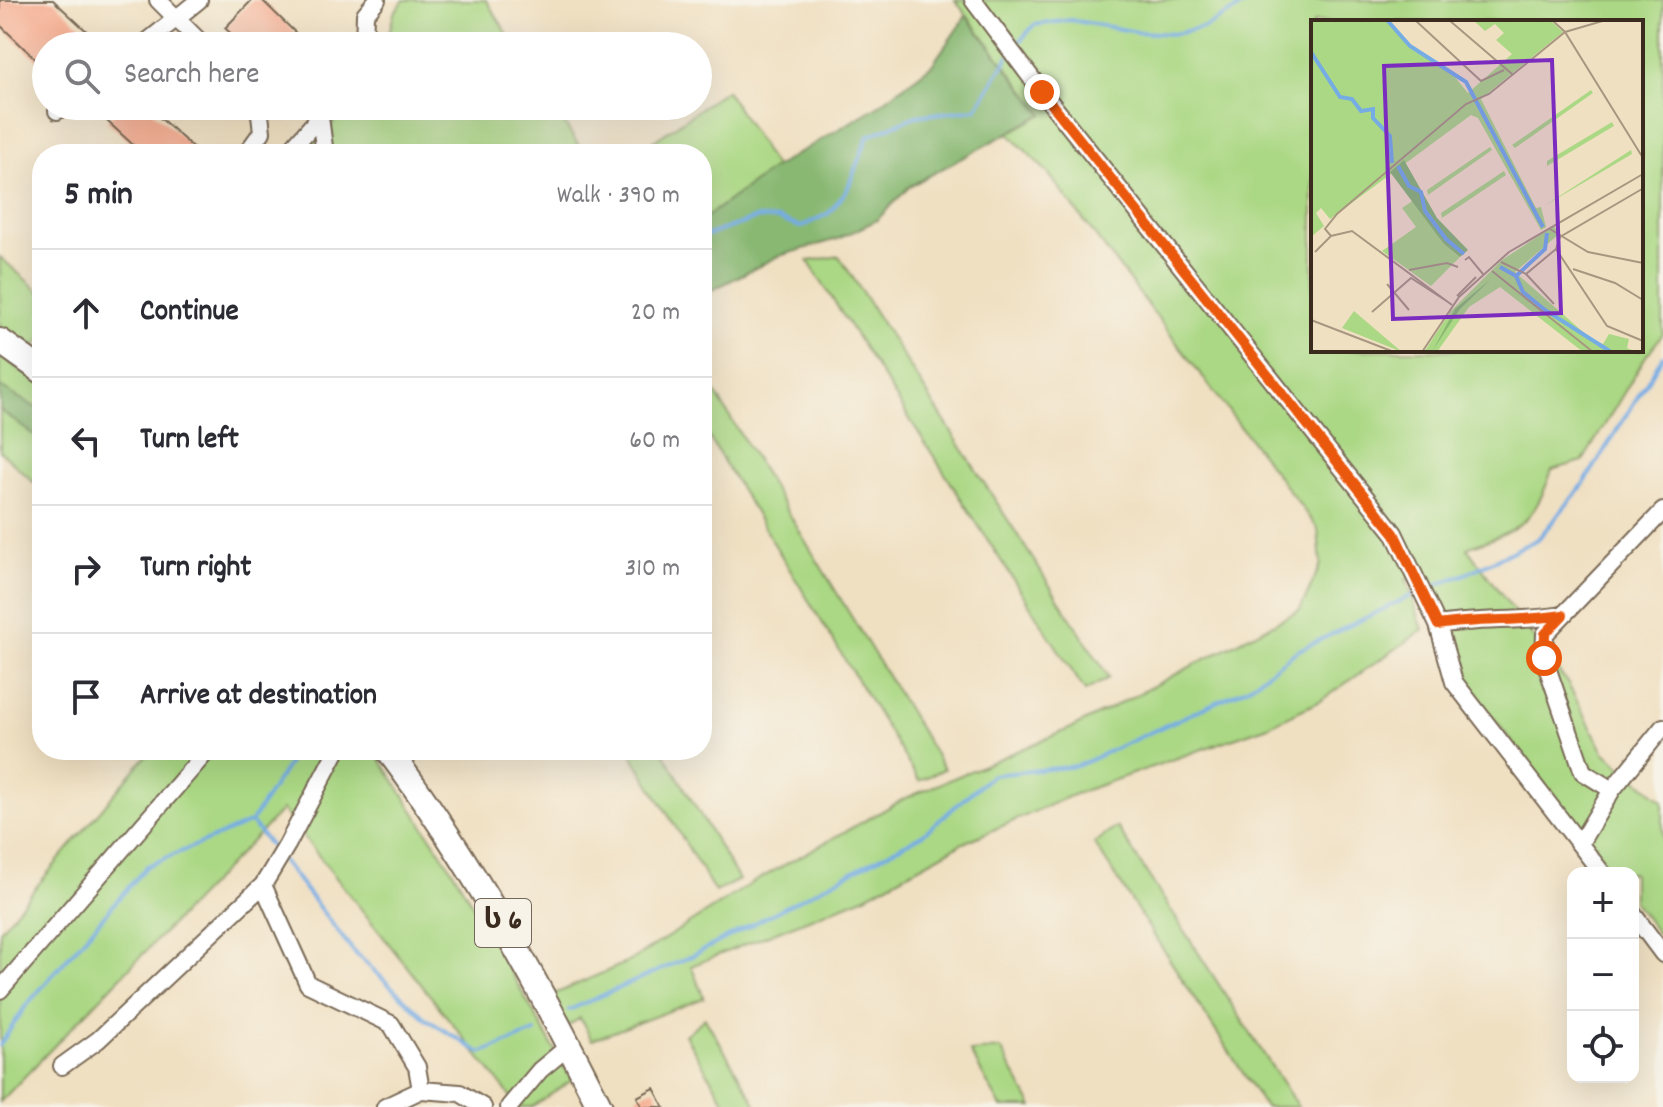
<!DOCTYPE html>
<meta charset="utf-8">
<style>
body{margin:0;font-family:Dekko,"Noto Sans Georgian",sans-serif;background:#f7f7f7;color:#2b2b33}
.controls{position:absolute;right:24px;bottom:24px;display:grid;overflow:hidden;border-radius:16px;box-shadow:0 8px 32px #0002}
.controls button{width:72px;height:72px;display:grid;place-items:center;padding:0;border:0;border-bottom:2px solid #e1e1e2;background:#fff;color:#2b2b33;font:40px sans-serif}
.stop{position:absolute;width:24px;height:24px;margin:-18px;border:6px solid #ea580c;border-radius:50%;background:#fff}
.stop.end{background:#ea580c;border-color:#fff;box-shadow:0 2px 8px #0008}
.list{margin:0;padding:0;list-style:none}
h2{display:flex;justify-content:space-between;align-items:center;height:104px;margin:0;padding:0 32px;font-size:34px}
h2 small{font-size:26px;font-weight:400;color:#7c7c81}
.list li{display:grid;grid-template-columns:52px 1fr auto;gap:24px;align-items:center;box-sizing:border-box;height:128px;padding:0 32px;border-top:2px solid #e1e1e2}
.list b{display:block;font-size:30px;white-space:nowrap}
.list em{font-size:26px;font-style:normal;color:#7c7c81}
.icon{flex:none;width:44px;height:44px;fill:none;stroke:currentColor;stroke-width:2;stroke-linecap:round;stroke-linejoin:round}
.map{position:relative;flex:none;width:1663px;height:1107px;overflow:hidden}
.search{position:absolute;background:#fff;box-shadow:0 8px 32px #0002;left:32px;top:32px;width:680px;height:88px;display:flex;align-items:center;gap:20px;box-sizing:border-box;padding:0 28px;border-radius:44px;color:#7c7c81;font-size:30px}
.panel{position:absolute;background:#fff;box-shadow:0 8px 32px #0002;left:32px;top:144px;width:680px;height:616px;border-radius:32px}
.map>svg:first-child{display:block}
.green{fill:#abd884;stroke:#738151;stroke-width:2;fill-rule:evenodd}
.forest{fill:#88b872;stroke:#627148;stroke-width:2}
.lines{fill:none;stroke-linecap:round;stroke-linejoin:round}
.stream{stroke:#75ace4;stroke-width:4}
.building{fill:#f5ac8f}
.minor-casing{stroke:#7a6a57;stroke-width:20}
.highway-casing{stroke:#7a6a57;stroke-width:28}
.minor{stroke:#fff;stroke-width:16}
.highway{stroke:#fff;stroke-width:24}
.route{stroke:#ea580c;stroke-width:10}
.labels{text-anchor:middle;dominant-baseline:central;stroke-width:7;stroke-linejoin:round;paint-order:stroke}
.shield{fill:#f7f3e8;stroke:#73665b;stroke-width:2}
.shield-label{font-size:28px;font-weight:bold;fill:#3b2a1e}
.inset-river{fill:none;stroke:#75ace4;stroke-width:4}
.inset-road{fill:none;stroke:#a89780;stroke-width:2}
.view{fill:#7b2cbf;fill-opacity:0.15;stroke:#7b2cbf;stroke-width:4}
.inset-edge{fill:none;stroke:#3b2a1e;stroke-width:4}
</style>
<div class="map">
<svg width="1663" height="1107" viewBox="0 0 1663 1107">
<rect width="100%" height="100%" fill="#f7f3e8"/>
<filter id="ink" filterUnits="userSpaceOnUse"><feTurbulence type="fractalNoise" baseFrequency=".0125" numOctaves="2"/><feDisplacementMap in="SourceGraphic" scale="16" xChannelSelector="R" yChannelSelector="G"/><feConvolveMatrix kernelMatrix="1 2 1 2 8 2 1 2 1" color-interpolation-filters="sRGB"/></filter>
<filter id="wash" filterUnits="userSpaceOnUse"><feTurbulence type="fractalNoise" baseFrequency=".006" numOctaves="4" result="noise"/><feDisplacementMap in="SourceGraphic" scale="32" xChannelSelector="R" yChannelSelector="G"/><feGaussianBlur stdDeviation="1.8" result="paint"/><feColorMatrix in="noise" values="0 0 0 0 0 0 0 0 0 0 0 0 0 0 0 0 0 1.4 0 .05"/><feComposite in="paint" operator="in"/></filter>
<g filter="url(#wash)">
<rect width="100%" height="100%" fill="#f0e0c2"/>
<path class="green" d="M404,0H486L515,46H386L394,13Z
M955,0H1663V334L1646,356L1583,461L1552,470C1533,525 1519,529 1467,548L1568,684L1604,752L1663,801V941L1633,901V873H1612L1460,674L1453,646L1426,575L1421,580L1406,579L1423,630L1320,701L1268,726L1075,794L961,844L866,896L691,966L704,998L592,1040L580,1018L568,1026L550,996L630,961L757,880L904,799L1074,727L1300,610L1321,564L1318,529L1047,172L1008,133L1043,114ZM1313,22H1641V350H1313Z
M726,90L775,167L702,220V154H636Z
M349,106H553L584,154H304Z
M839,256L1109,678L1085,691L808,261Z
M0,257L42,294V338L32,350L0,327Z
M0,356L42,385V411L0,387Z
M702,371L944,769L919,781L702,426Z
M0,410L42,441V490L0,451Z
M151,750H374L456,876L572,1080L532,1107H519L282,810L0,1102V930Z
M629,750H662L739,880L715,892Z
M1117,827L1298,1107H1265L1094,843Z
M705,1018L758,1107H728L685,1035Z
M1001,1049L1033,1107H1001L970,1052Z"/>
<path class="forest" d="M966,16L1043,114L910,186L877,220L838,239L779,256L702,295V220L775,167L876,107L932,65Z
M0,387L42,411V441L0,410Z"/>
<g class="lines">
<path class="stream" d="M1015,47L1034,25L1071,20L1137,32L1174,34L1205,27L1253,0
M702,237L757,218L778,219L801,227L829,213L847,190L868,136L916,116L976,109L1008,57
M1425,589L1466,574L1538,539L1583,485L1663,356
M251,822L276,853
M282,860L354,952L426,1019L481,1053L535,1032
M569,1010L692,956L922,835L992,775L1077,766L1247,688L1297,651L1417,593
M0,1045L25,1007L147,866L251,822L297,750"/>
</g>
<g id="blocks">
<path class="building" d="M0,0H53L92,36L82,46H46V69L0,25Z
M252,0H262L309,46H244L225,28Z
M121,106H147L200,154H143L107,121Z
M654,1088L664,1107H642L637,1097Z"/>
</g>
</g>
<g filter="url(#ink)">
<use href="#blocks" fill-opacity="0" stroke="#7a6a57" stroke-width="2"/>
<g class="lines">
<g class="minor-casing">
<path id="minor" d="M158,0L204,46
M973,0L1042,92L1394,533L1438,625L1454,682L1602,873
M142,46L199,0
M364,46L365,14L377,0
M57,111L63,106
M320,117L325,154
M246,154L262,132L259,106
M287,154L329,106
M1438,625C1480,618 1522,622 1563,615
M337,750L287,845L263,885L308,984L391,1024L417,1067L421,1090
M1612,790L1583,772L1544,658L1545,634L1663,511
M1580,843L1612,790L1663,727
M1633,914L1663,954
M0,990L208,750
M62,1066L98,1040L263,885
M385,1107L421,1090L460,1093L483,1107
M509,1107L540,1070L569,1046"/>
</g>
<g class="highway-casing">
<path id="highway" d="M0,341L42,371
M388,750C471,861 538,983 600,1107"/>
</g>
<use href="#minor" class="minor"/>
<use href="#highway" class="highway"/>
</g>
</g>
<g class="lines" filter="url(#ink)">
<path class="route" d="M1042,92L1394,533L1438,625C1480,618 1522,622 1563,615L1545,634L1544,658"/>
</g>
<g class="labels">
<rect class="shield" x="475" y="899" width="56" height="48" rx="6"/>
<g class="shield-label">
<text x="503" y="923">ს 6</text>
</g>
</g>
<g transform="translate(1311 20)">
<rect width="332" height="332" fill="#f0e0c2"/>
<path d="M0,0H75L99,28L143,56L157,73L201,34L185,20L193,13L184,4L174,11L162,0H239L252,12L170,79L225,188L230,187L235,207L230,210L167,98L160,95L19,199L10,188L5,193L13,206L0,217ZM280,70L282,73L204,128L201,125ZM301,102L303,106L236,146V141ZM179,127L181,130L117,175L116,170ZM320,130L321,134L233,186ZM193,151L195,155L131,198L130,193ZM103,180L133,224L149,237L120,266L71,231L105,207L91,188ZM243,206L248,214L204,252L280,319L292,324L298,314L318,319L316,328L325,332H272L189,267L158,287L126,332H113L140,291L191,240ZM43,291L78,321L91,332L31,308Z" fill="#abd884"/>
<path d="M93,140L126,198L157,230L149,237L133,224L79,152ZM180,259L149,289L122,330L144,289Z" fill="#88b872"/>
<path class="inset-river" d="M76,0L99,26L155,62L232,207M0,32L29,77L41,79L50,91L62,89V98L79,116L81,143M87,146L98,166L110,172L114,191L135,219L153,234M189,247L205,256L212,272L234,290L300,332M205,256L234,229L236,213"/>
<path class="inset-road" d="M104,0L170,61L193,50M138,0L201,54M241,0L254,12L332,138M331,169L249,217L245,229L296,306L332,321M239,209L277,232L332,243M20,216L14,209L26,194L155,84L178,74L254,12L295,0M4,232L20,216L41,211L141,285M154,240L158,237L172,254M190,242L215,254L245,229M262,249L304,263L332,280M98,250L136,243L147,247M181,251L282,332M215,254L243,284M76,264L98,290M146,276L165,257M61,292L100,258L140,284M0,300L83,332M111,332L148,277L198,232L332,154"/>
<path class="view" d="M241,40L250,293L82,299L73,46Z"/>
<rect width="332" height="332" class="inset-edge"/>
</g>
</svg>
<div class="controls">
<button>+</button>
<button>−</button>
<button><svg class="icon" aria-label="locate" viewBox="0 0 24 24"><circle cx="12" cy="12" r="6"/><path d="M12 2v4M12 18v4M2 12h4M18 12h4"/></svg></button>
</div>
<div class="stop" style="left:1544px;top:658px"></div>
<div class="stop end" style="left:1042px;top:92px"></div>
<div class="search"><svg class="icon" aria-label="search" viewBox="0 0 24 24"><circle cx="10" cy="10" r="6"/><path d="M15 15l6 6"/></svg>Search here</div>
<section class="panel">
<h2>5 min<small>Walk · 390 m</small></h2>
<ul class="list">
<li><svg class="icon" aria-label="ahead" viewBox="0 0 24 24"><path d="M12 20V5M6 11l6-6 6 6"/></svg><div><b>Continue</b></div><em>20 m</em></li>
<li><svg class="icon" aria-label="left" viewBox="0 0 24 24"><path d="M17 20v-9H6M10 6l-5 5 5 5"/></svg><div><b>Turn left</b></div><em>60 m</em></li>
<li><svg class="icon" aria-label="right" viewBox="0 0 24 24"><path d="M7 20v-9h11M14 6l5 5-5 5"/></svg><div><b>Turn right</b></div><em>310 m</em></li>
<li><svg class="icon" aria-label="arrive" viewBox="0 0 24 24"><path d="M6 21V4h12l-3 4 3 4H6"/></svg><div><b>Arrive at destination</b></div></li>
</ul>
</section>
</div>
